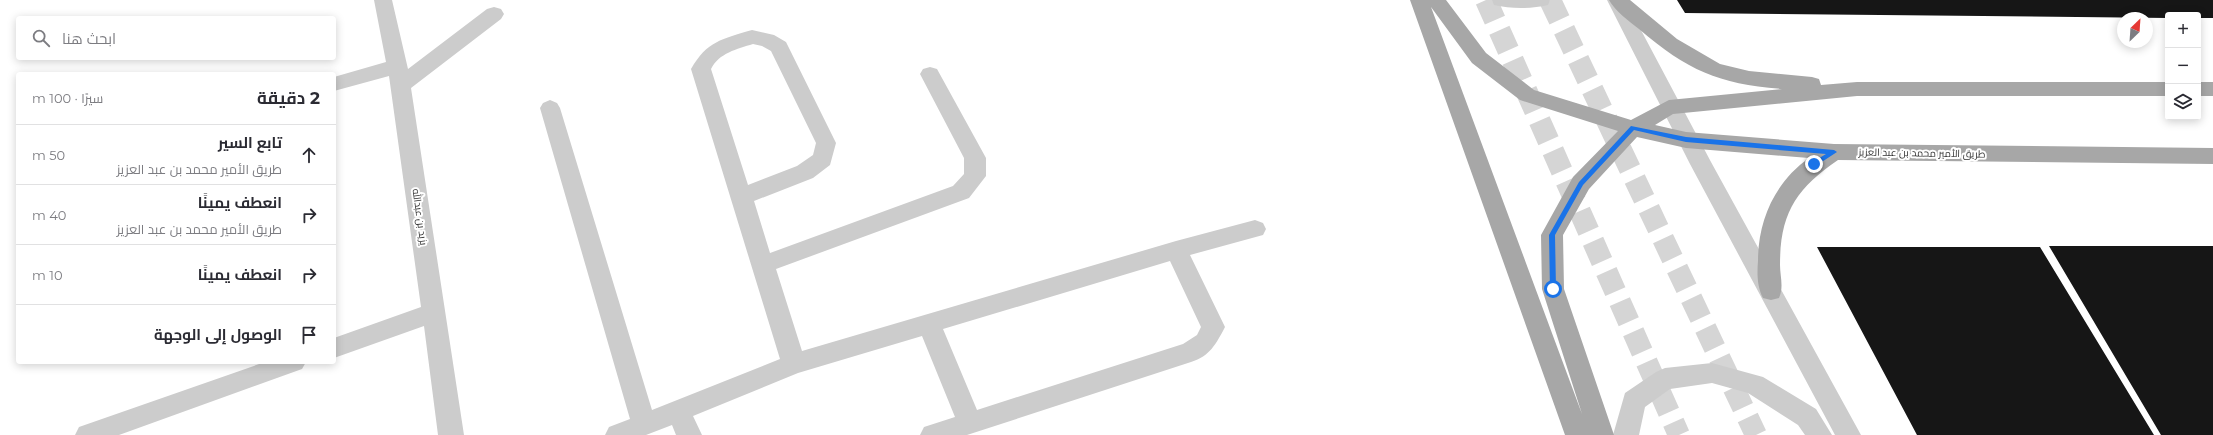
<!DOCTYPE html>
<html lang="ar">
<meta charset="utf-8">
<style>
body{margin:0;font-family:Montserrat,Cairo,sans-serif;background:#f7f7f7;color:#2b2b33;direction:rtl}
.controls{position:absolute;right:12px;top:12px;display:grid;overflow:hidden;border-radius:4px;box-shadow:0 2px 10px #0003}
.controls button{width:36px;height:36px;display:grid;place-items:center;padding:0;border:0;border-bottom:1px solid #e1e1e2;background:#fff;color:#2b2b33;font:20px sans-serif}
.compass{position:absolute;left:2117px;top:12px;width:36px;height:36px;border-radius:50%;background:#fff;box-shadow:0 2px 10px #0003;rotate:25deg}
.stop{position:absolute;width:12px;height:12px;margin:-9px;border:3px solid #1a73e8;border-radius:50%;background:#fff}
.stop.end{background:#1a73e8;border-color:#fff;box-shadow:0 1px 4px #0008}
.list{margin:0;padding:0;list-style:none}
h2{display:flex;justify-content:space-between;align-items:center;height:52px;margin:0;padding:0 16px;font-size:17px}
h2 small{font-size:13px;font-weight:400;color:#7c7c81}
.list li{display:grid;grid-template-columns:26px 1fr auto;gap:12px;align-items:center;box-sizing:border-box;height:60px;padding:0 16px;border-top:1px solid #e1e1e2}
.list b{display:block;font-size:15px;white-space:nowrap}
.list p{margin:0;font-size:13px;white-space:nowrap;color:#7c7c81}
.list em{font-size:13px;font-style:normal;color:#7c7c81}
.icon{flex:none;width:22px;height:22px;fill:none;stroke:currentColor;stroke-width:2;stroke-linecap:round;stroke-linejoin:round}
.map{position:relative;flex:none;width:2213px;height:435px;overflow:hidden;direction:ltr}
.search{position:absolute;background:#fff;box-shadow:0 2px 10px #0003;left:16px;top:16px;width:320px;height:44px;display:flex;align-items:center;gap:10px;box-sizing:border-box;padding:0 14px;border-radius:4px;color:#7c7c81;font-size:15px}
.panel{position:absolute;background:#fff;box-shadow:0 2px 10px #0003;left:16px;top:72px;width:320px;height:292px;border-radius:4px;direction:rtl}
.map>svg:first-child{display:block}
.building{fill:#161616}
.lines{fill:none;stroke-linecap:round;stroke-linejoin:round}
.major-tunnel{stroke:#d5d5d5;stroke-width:22;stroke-dasharray:22 11;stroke-linecap:butt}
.minor{fill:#ccc;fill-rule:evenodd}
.major{fill:#a7a7a7;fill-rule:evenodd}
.route{fill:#1a73e8}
.labels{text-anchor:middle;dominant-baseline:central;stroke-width:4;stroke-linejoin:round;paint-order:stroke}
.street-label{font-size:10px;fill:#2f2f2f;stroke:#fff}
</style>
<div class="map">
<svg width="2213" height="435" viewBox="0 0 2213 435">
<rect width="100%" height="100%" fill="#fff"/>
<path class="building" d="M1677,0H2213V18H2198V15H2168V18L1685,13Z
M2049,246H2213V435H2161Z
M1817,247H2040L2154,435H1917Z"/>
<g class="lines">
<path class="major-tunnel" d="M1486,0L1679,435
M1550,0L1756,435"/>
<path class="minor" d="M374,0H392L408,69L487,9L494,7L501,9L504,14L501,19L411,88L464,435H438L424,326L334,358V338L421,307L389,76L334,91V77L386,62Z
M1492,0H1550L1548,5C1531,9 1511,9 1494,5Z
M1607,0H1625L1711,162L1861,435H1835L1690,164Z
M752,30L774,35L786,42L836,143L830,165L813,178L754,201L770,253L953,186L964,174V158L920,74L923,69L930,67L937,69L986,158V176L969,198L776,269L802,351L1176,241L1255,220L1263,223L1266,229L1263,235L1190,255L1225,327C1216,344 1210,356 1191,362L967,435H920L924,427L955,417L922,336L798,373L693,416L702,435H676L672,425L646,435H605L609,427L630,419L540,108L543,103L550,100L557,103L560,108L652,410L780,359L691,69C707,41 722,39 752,30ZM753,44L762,46L771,51L816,143L813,155L797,166L748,185L711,69C719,53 737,49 753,44ZM1170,261L1201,327L1197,335L1183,344L977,410L943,329Z
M265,362H306L302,369L119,435H75L79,427Z
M1712,363L1763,377L1816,409L1832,435H1805L1798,425L1748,393L1712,383L1670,389L1645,407L1639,435H1613L1625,393L1656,372L1665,368Z"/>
<path class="major" d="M1410,0H1446L1486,53L1534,90L1631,120L1669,100L1782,89C1719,84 1688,71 1639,29C1629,21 1615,11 1609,0H1630L1677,39L1720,64L1749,71L1812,77L1819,79L1821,85L1857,82H2168V96H1857L1673,114L1655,125L1686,132L1834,144L2213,148V164L1838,160C1796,189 1780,213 1780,265C1780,276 1784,287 1779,298L1771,300L1763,298C1757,287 1757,273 1758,261C1758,220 1775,182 1809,158L1686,148L1637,137L1589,189L1563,235L1564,289L1614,435H1565ZM1431,7L1472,63L1520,100L1618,131L1573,177L1541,235L1542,289L1582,414Z
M2198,82H2213V96H2198Z"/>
</g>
<path class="route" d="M1631,126L1686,137L1834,150L1837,152L1814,167L1810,164L1811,163L1826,154L1686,142L1634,130L1583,185L1555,235L1556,289L1555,291H1550L1549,235L1579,182Z"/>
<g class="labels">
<g class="street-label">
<text transform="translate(1922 153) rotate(1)">طريق الأمير محمد بن عبد العزيز</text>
<text transform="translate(420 217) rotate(82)">يزيد بن عبدالله</text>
</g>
</g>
</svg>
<div class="controls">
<button>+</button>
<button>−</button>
<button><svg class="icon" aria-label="layers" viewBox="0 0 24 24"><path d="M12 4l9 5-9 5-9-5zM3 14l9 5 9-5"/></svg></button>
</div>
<svg class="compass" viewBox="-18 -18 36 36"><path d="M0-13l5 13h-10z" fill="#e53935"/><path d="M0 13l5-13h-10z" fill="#7c7c81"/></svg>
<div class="stop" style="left:1553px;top:289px"></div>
<div class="stop end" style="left:1814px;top:164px"></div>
<div class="search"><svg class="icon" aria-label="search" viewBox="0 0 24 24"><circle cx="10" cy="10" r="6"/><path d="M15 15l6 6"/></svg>ابحث هنا</div>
<section class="panel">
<h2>2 دقيقة<small>سيرًا · 100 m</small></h2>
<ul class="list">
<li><svg class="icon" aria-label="ahead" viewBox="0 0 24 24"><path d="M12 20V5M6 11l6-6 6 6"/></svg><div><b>تابع السير</b><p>طريق الأمير محمد بن عبد العزيز</p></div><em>50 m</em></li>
<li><svg class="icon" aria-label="right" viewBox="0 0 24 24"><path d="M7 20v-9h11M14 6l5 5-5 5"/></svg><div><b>انعطف يمينًا</b><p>طريق الأمير محمد بن عبد العزيز</p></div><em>40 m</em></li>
<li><svg class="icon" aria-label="right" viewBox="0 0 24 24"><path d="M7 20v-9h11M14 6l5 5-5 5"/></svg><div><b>انعطف يمينًا</b></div><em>10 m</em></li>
<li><svg class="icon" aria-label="arrive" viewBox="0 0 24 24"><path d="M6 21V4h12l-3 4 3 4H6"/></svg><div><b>الوصول إلى الوجهة</b></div></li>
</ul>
</section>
</div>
